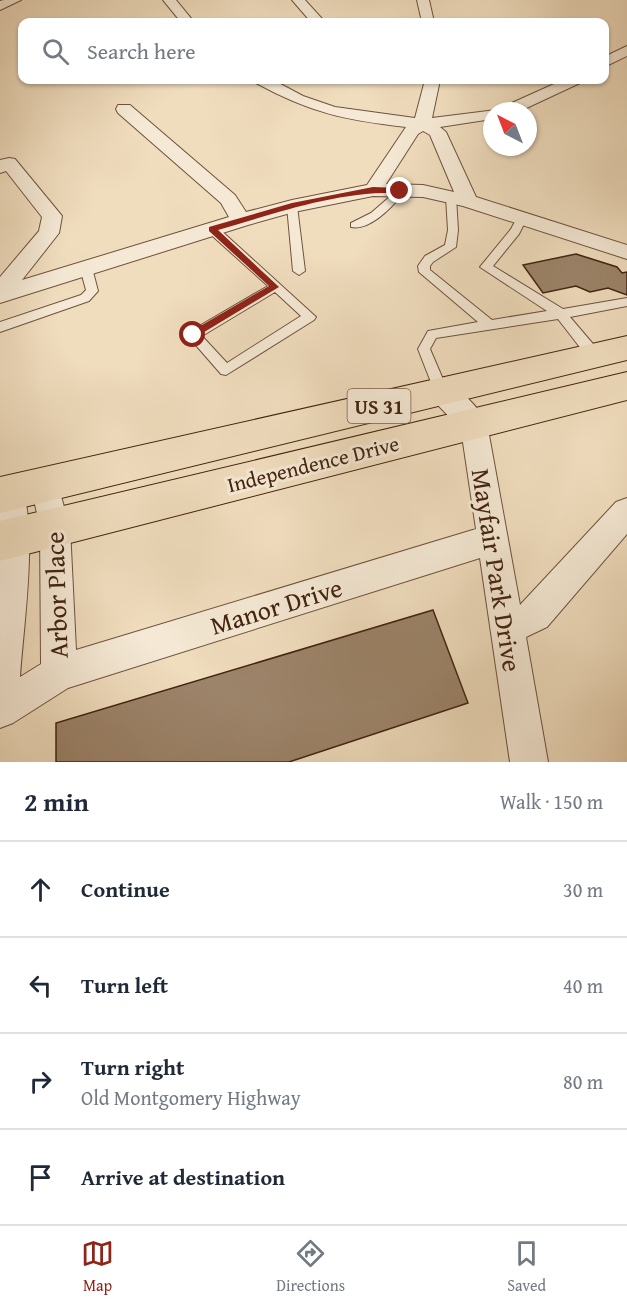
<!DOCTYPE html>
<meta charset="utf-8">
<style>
body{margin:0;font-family:"Gentium Book Plus",serif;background:#f6f6f7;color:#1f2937}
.compass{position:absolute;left:483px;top:102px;width:54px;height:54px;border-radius:50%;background:#fff;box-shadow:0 2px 4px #0004;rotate:318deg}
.stop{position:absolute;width:18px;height:18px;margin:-14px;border:4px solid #8f2418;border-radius:50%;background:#fff}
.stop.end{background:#8f2418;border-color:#fff;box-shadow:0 2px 6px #0008}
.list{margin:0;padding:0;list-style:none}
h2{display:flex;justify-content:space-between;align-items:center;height:78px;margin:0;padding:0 24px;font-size:26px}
h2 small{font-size:20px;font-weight:400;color:#747a83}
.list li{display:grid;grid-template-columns:39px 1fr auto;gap:18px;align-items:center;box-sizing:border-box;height:96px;padding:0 24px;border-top:2px solid #e0e1e3}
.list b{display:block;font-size:22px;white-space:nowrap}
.list p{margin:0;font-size:20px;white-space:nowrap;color:#747a83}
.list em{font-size:20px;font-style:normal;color:#747a83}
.icon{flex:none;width:33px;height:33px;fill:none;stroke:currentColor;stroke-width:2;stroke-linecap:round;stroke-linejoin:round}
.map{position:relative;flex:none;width:627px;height:762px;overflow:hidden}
.search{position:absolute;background:#fff;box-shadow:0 2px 4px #0004;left:18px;right:18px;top:18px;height:66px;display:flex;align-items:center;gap:15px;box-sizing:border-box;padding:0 21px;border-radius:12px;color:#747a83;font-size:22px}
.sheet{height:462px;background:#fff}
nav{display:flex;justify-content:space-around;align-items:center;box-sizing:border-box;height:84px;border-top:2px solid #e0e1e3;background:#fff;font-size:16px;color:#747a83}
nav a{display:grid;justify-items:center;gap:3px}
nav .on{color:#8f2418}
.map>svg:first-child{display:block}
.building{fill:#9c846a;stroke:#422310;stroke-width:1.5}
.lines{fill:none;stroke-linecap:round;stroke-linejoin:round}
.service-casing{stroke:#6e523c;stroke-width:2}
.minor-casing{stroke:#6e523c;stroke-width:2}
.primary-casing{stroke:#422310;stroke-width:2}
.service{fill:#f5e9d5;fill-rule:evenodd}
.minor{fill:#f5e9d5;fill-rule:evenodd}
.primary{fill:#f0ddbe;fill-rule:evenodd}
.route{fill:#8f2418}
.labels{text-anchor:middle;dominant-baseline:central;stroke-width:6;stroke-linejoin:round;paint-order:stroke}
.shield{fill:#f5e9d5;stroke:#785e4b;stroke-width:1.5}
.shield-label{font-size:20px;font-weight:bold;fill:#422310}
.street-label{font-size:21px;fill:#422310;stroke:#f5e9d5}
.near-street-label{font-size:26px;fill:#422310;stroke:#f5e9d5}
</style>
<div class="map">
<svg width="627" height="762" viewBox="0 0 627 762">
<rect width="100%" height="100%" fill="#f0ddbe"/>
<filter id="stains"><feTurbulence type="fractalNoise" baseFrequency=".00333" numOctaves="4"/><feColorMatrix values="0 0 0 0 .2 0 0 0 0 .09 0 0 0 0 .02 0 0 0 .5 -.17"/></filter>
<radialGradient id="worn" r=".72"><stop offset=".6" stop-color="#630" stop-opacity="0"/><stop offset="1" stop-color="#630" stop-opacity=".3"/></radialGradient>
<path class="building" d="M576,254L617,267L622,273L627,272V295L608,288L590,292L576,286L543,293L523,265Z
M433,610L468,703L289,762H56V723Z"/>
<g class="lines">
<g class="service-casing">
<path id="service" d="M400,188L405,191C394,205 371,231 351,227V223L371,213Z
M451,194L456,197L458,230L456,247L433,262L430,266V270L492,320L547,311L480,267L511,229L518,216H526L527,218L519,234L493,266L563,309L627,298V306L570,317L599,351L601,355L599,359H589L558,319L436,338L430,349L448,391L446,395H436L418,349L428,331L478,322L419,272L418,266L425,256L445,245L448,230L446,197Z
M292,203L297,206L305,271L299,275L293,271L287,206Z
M212,225L216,226L316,317L314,320L226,375L221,374L187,335L189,332L268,286L208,232L207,229ZM275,292L301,316L227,363L202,336Z
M86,264L92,268L98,291L89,301L0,332V322L81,295L86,290L80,268Z"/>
</g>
<g class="minor-casing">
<path id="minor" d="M4,0H21L0,10V1Z
M163,0H176L194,22H181Z
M292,0H305L325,22H311Z
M417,0H429L434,22H422Z
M627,46V56L604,67V57Z
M255,80H273L303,96L335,107L415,118L425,80H440L432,118L496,110L563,80H581L580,83L520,111H492V119L440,127L446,132L476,197L627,245V259L463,206L423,197L373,196L294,212L248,225L0,303V277L39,231L42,217L6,171L0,173V160L9,158L15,159L62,216L59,233L22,280L229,217L221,203L118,113L116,109L118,105H130L235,195L246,212L292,200L367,185L406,127C345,120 311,113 256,83ZM423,131L430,135L454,192L423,185L386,184L418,134Z
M441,380C458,386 480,408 487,424L520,605L616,502L627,498V534L547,627L526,637L548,762H510L480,558L68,688L13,723L0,728V483L10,479L20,483C39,525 23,628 20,677L41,664L40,528L31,485L35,475L45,472L55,475L70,528L76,650L476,529L461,429L432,399L428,391L432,383Z"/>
</g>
<g class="primary-casing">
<path id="primary" d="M627,336V360L0,513V477Z
M627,372V400L0,561V521Z"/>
</g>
<use href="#service" class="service"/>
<use href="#minor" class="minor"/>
<use href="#primary" class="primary"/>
</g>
<path class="route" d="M373,187L400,188L404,191L400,193C338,191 277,213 218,230L279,287L196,337H190V332L269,286L209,231V227L292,203Z"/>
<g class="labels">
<rect class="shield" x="347.5" y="389" width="63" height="34" rx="4.5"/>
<g class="shield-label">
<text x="379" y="406">US 31</text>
</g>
<g class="street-label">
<text transform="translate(313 464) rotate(-14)">Independence Drive</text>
</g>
<g class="near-street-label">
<text transform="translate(497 570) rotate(81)">Mayfair Park Drive</text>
<text transform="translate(56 595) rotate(-92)">Arbor Place</text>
<text transform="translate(276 606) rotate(-17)">Manor Drive</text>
</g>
</g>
<rect width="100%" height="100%" filter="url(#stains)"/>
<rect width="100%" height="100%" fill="url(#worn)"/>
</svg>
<svg class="compass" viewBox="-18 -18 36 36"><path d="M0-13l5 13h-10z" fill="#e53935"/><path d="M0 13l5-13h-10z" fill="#747a83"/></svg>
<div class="stop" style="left:193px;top:335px"></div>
<div class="stop end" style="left:400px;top:191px"></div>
<div class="search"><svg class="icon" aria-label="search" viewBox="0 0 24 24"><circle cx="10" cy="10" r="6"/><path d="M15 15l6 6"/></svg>Search here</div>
</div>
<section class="sheet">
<h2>2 min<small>Walk · 150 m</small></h2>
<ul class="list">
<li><svg class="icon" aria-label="ahead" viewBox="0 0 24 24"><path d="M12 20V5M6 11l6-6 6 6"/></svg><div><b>Continue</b></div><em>30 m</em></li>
<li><svg class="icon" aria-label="left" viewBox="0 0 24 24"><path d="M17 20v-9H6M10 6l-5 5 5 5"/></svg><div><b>Turn left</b></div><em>40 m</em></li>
<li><svg class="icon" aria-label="right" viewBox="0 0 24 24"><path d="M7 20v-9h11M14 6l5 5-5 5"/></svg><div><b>Turn right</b><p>Old Montgomery Highway</p></div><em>80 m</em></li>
<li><svg class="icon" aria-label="arrive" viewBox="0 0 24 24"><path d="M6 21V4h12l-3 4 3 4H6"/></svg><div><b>Arrive at destination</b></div></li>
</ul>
</section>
<nav>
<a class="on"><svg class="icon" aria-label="map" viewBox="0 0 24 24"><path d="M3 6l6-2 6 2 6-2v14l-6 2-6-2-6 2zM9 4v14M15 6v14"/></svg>Map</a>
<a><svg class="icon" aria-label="directions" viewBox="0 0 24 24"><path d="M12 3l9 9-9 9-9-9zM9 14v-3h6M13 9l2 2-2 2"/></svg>Directions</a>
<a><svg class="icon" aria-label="saved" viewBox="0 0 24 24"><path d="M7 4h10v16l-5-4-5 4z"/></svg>Saved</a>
</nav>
